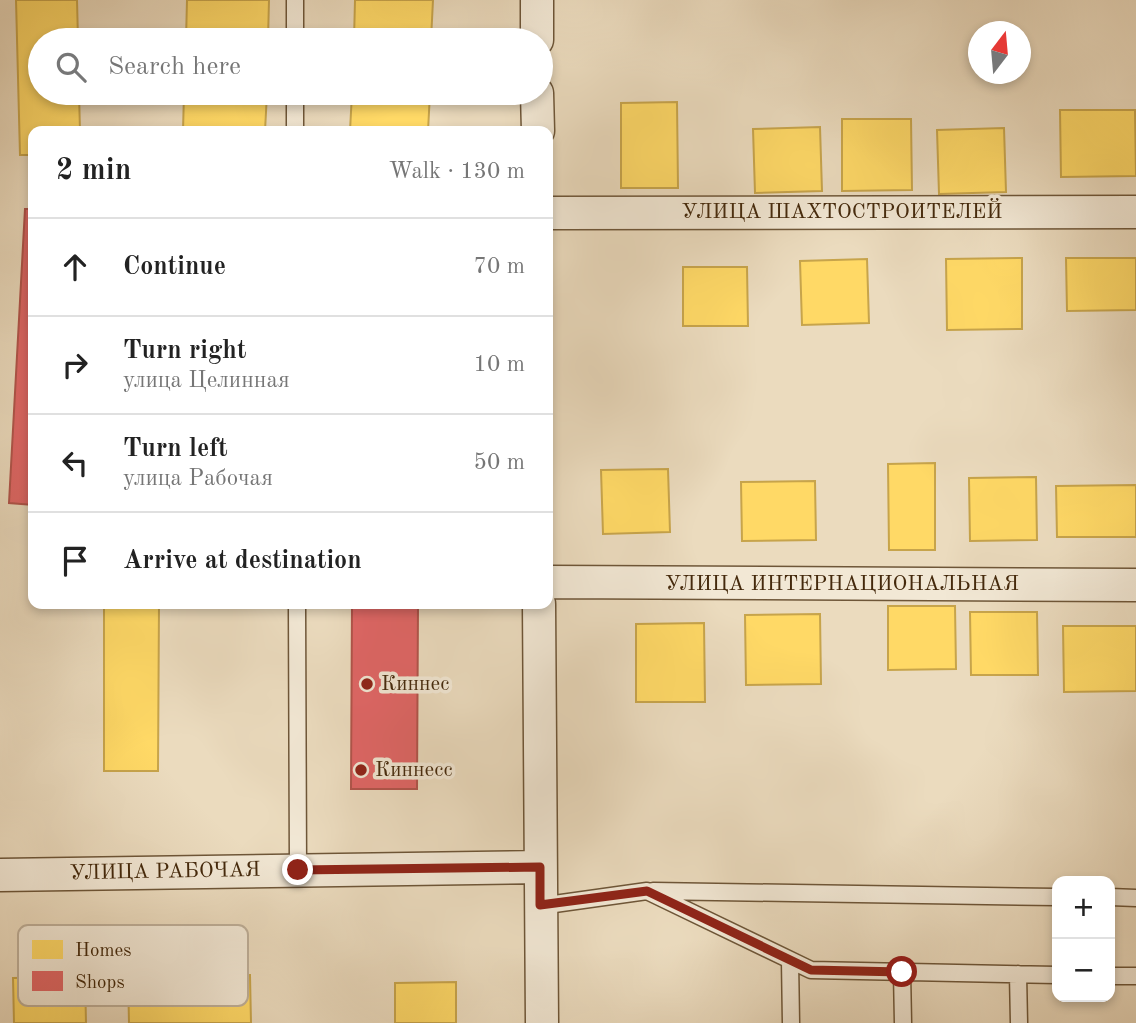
<!DOCTYPE html>
<meta charset="utf-8">
<style>
body{margin:0;font-family:"Old Standard TT",serif;background:#f6f6f6;color:#222}
.controls{position:absolute;right:21px;bottom:21px;display:grid;overflow:hidden;border-radius:14px;box-shadow:0 4px 10px #0003}
.controls button{width:63px;height:63px;display:grid;place-items:center;padding:0;border:0;border-bottom:2px solid #e0e0e0;background:#fff;color:#222;font:35px sans-serif}
.compass{position:absolute;left:968px;top:21px;width:63px;height:63px;border-radius:50%;background:#fff;box-shadow:0 4px 10px #0003;rotate:16deg}
.stop{position:absolute;width:21px;height:21px;margin:-16px;border:5px solid #8f2418;border-radius:50%;background:#fff}
.stop.end{background:#8f2418;border-color:#fff;box-shadow:0 2px 7px #0008}
.list{margin:0;padding:0;list-style:none}
h2{display:flex;justify-content:space-between;align-items:center;height:91px;margin:0;padding:0 28px;font-size:30px}
h2 small{font-size:23px;font-weight:400;color:#767676}
.list li{display:grid;grid-template-columns:46px 1fr auto;gap:21px;align-items:center;box-sizing:border-box;height:98px;padding:0 28px;border-top:2px solid #e0e0e0}
.list b{display:block;font-size:26px;white-space:nowrap}
.list p{margin:0;font-size:23px;white-space:nowrap;color:#767676}
.list em{font-size:23px;font-style:normal;color:#767676}
.icon{flex:none;width:38px;height:38px;fill:none;stroke:currentColor;stroke-width:2;stroke-linecap:round;stroke-linejoin:round}
.map{position:relative;flex:none;width:1136px;height:1023px;overflow:hidden}
.search{position:absolute;background:#fff;box-shadow:0 4px 10px #0003;left:28px;top:28px;width:525px;height:77px;display:flex;align-items:center;gap:18px;box-sizing:border-box;padding:0 24px;border-radius:38px;color:#767676;font-size:26px}
.panel{position:absolute;background:#fff;box-shadow:0 4px 10px #0003;left:28px;top:126px;width:525px;height:483px;border-radius:14px}
.map>svg:first-child{display:block}
.homes{fill:#ffd966;stroke:#c7a44b;stroke-width:2}
.shops{fill:#e06666;stroke:#b1544b;stroke-width:2}
.lines{fill:none;stroke-linecap:round;stroke-linejoin:round}
.lane-casing{stroke:#6e5638;stroke-width:19}
.street-casing{stroke:#6e5638;stroke-width:35}
.lane{stroke:#f2e8d5;stroke-width:16}
.street{stroke:#f2e8d5;stroke-width:32}
.route{stroke:#8f2418;stroke-width:9}
.poi-dot{fill:#8f2418;stroke:#f2e8d5;stroke-width:2.5}
.labels{text-anchor:middle;dominant-baseline:central;stroke-width:7;stroke-linejoin:round;paint-order:stroke}
.street-label{font-size:21px;fill:#44290c;stroke:#f2e8d5}
.poi-label{font-size:21px;fill:#44290c;stroke:#f2e8d5;text-anchor:start}
.key{fill:#f2e8d5;stroke:#beaf99;stroke-width:2}
.key-label{font-size:19px;fill:#44290c}
</style>
<div class="map">
<svg width="1136" height="1023" viewBox="0 0 1136 1023">
<rect width="100%" height="100%" fill="#ebdbbe"/>
<filter id="stains"><feTurbulence type="fractalNoise" baseFrequency=".00286" numOctaves="4"/><feColorMatrix values="0 0 0 0 .2 0 0 0 0 .09 0 0 0 0 .02 0 0 0 .5 -.17"/></filter>
<radialGradient id="worn" r=".72"><stop offset=".6" stop-color="#630" stop-opacity="0"/><stop offset="1" stop-color="#630" stop-opacity=".3"/></radialGradient>
<path class="homes" d="M16,0H77L78,40H40V93H79L80,131H33V155H20Z
M187,0H269L268,40H186Z
M355,0H433L431,40H354Z
M184,93H267L265,131H183Z
M352,93H430L428,131H350Z
M677,102L678,188H621V103Z
M1060,110H1135L1136,176L1061,177Z
M842,119H911L912,190L842,191Z
M820,127L822,191L755,193L753,129Z
M1004,128L1006,192L939,194L937,130Z
M1022,258V329L947,330L946,259Z
M1066,258H1136V310L1067,311Z
M867,259L869,323L802,325L800,261Z
M683,267H747L748,326H683Z
M935,463V550H889L888,464Z
M668,469L670,532L603,534L601,470Z
M1036,477L1037,540L970,541L969,478Z
M815,481L816,540L742,541L741,482Z
M1136,485V537H1057L1056,486Z
M104,604H159L158,771H104Z
M888,606H955L956,669L888,670Z
M970,612H1037L1038,675H971Z
M820,614L821,684L746,685L745,615Z
M704,623L705,702H636V624Z
M1063,626H1136V691L1064,692Z
M250,975L251,1023H129L128,976Z
M85,977L86,1023H14L13,978Z
M456,982V1023H395V983Z"/>
<path class="shops" d="M25,209H33V505L9,503Z
M352,604H418L417,789H351Z"/>
<g class="lines">
<g class="lane-casing">
<path id="lane" d="M295,0V40
M295,93V131
M297,604L298,870
M653,891L1057,897
M1110,897L1136,898
M540,906L647,891L811,970L1057,975
M790,960L791,1023
M902,972L903,1023
M1018,974L1019,1023
M1110,976H1136"/>
</g>
<g class="street-casing">
<path id="street" d="M537,0V40
M537,93L538,131
M548,213L1136,212
M548,582L1136,585
M539,604L542,1023
M0,875L540,867"/>
</g>
<use href="#lane" class="lane"/>
<use href="#street" class="street"/>
</g>
<g class="lines">
<path class="route" d="M298,870L540,867V905L647,891L811,970L902,972"/>
</g>
<g class="poi-dot">
<circle cx="367" cy="684" r="7"/>
<circle cx="361" cy="770" r="7"/>
</g>
<g class="labels">
<g class="street-label">
<text x="842" y="212">УЛИЦА ШАХТОСТРОИТЕЛЕЙ</text>
<text x="842" y="584">УЛИЦА ИНТЕРНАЦИОНАЛЬНАЯ</text>
<text transform="translate(165 872) rotate(-1)">УЛИЦА РАБОЧАЯ</text>
</g>
<g class="poi-label">
<text x="381" y="684">Киннес</text>
<text x="375" y="770">Киннесс</text>
</g>
</g>
<rect x="18" y="925" width="230" height="81" rx="10" class="key"/>
<rect x="32" y="940" width="31" height="19" fill="#ffd966"/>
<rect x="32" y="971" width="31" height="20" fill="#e06666"/>
<g class="key-label">
<text x="75" y="956">Homes</text>
<text x="75" y="988">Shops</text>
</g>
<rect width="100%" height="100%" filter="url(#stains)"/>
<rect width="100%" height="100%" fill="url(#worn)"/>
</svg>
<div class="controls">
<button>+</button>
<button>−</button>
</div>
<svg class="compass" viewBox="-18 -18 36 36"><path d="M0-13l5 13h-10z" fill="#e53935"/><path d="M0 13l5-13h-10z" fill="#767676"/></svg>
<div class="stop" style="left:902px;top:972px"></div>
<div class="stop end" style="left:298px;top:870px"></div>
<div class="search"><svg class="icon" aria-label="search" viewBox="0 0 24 24"><circle cx="10" cy="10" r="6"/><path d="M15 15l6 6"/></svg>Search here</div>
<section class="panel">
<h2>2 min<small>Walk · 130 m</small></h2>
<ul class="list">
<li><svg class="icon" aria-label="ahead" viewBox="0 0 24 24"><path d="M12 20V5M6 11l6-6 6 6"/></svg><div><b>Continue</b></div><em>70 m</em></li>
<li><svg class="icon" aria-label="right" viewBox="0 0 24 24"><path d="M7 20v-9h11M14 6l5 5-5 5"/></svg><div><b>Turn right</b><p>улица Целинная</p></div><em>10 m</em></li>
<li><svg class="icon" aria-label="left" viewBox="0 0 24 24"><path d="M17 20v-9H6M10 6l-5 5 5 5"/></svg><div><b>Turn left</b><p>улица Рабочая</p></div><em>50 m</em></li>
<li><svg class="icon" aria-label="arrive" viewBox="0 0 24 24"><path d="M6 21V4h12l-3 4 3 4H6"/></svg><div><b>Arrive at destination</b></div></li>
</ul>
</section>
</div>
